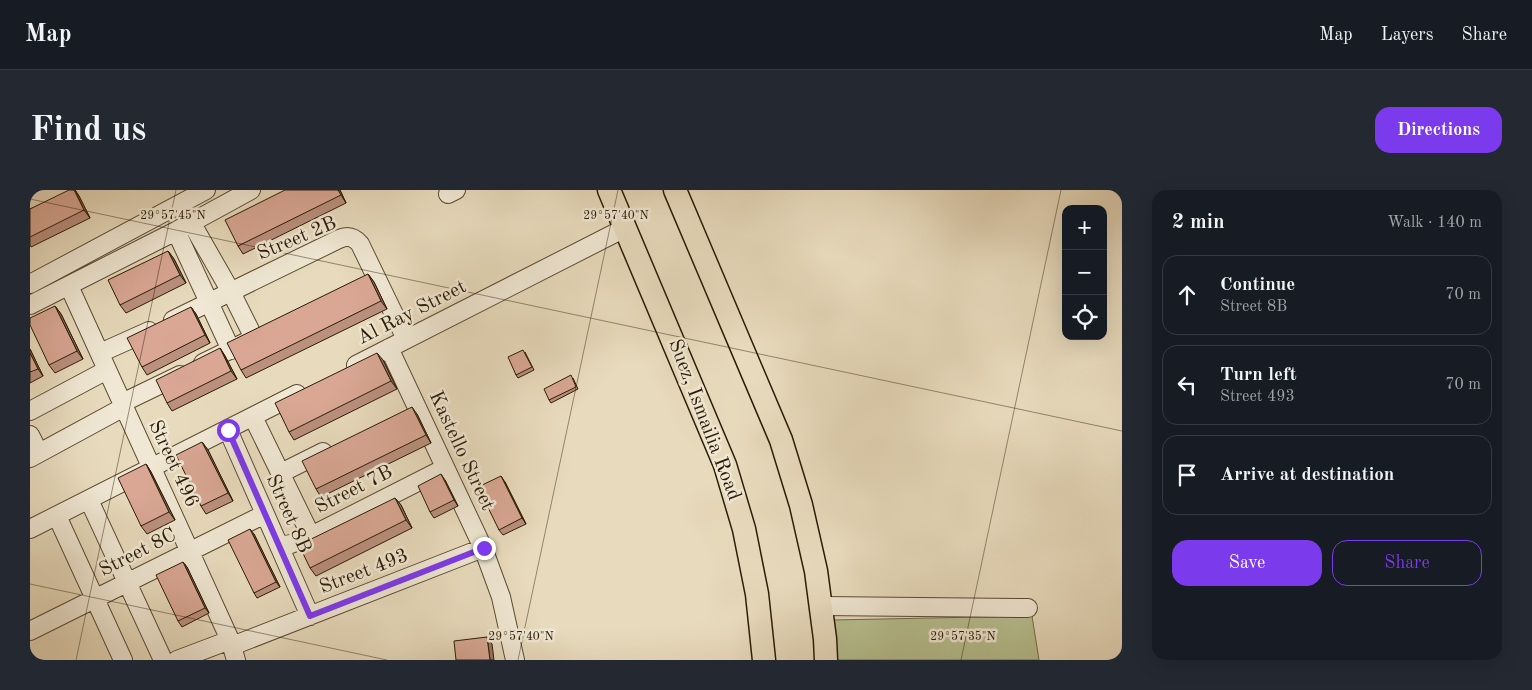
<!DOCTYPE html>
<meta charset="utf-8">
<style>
body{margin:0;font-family:"Old Standard TT",serif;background:#242831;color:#f1f3f6}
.controls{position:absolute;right:15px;top:15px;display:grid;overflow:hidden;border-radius:10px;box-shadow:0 5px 20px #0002}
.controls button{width:45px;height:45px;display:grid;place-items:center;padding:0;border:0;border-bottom:1px solid #363941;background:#171b24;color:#f1f3f6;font:25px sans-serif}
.stop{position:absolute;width:15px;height:15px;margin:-11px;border:4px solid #7c3aed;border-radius:50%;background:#fff}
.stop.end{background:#7c3aed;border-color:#fff;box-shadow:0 1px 5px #0008}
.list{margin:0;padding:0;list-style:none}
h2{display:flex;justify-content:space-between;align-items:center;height:65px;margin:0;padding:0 20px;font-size:21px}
h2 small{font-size:16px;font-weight:400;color:#9ea1a6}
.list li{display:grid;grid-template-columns:32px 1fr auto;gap:15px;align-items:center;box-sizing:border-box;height:80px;margin:0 10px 10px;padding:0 10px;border:1px solid #363941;border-radius:15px}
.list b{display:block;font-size:19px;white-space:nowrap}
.list p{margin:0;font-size:16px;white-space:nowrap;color:#9ea1a6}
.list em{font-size:16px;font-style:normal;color:#9ea1a6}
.actions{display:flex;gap:10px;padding:15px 20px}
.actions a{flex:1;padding:11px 0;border:1px solid #7c3aed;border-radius:15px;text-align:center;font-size:18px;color:#7c3aed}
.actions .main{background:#7c3aed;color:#fff}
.icon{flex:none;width:28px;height:28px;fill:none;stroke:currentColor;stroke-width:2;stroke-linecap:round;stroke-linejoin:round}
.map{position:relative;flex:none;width:1092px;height:470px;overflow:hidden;border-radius:15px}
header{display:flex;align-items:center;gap:30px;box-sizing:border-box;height:70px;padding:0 25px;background:#171b24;border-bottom:1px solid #363941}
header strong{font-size:24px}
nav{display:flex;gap:28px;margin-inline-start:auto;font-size:18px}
.intro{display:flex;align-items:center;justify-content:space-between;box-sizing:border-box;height:120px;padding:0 30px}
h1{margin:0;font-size:35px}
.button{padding:12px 22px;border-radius:15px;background:#7c3aed;color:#fff;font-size:18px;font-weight:700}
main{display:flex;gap:30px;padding:0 30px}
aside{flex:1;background:#171b24;border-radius:15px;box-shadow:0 5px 20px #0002}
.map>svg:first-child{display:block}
.green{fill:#b7c090;stroke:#706e4a}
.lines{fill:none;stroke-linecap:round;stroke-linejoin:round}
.minor-casing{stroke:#5a4b33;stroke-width:20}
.major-casing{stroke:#2a1b05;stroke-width:25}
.minor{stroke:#f0e8d4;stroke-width:18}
.major{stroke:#e8dbbd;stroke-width:22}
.wall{fill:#bb907f;stroke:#2a1b05}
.shaded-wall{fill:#987568;stroke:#2a1b05}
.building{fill:#d9a794;stroke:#2a1b05}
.route{stroke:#7c3aed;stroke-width:6}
.ticks{fill:none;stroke:#2a1b05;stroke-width:1;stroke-opacity:0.45}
.labels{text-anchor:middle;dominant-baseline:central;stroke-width:5;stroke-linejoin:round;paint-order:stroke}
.street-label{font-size:20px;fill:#2a1b05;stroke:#f0e8d4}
.ticks-label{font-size:12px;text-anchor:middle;fill:#2a1b05;stroke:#f0e8d4;stroke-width:5;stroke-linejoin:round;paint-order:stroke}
</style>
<header>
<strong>Map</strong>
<nav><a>Map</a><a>Layers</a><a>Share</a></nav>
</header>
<div class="intro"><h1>Find us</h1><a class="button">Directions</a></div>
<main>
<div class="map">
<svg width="1092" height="470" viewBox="0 0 1092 470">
<rect width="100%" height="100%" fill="#e8dbbd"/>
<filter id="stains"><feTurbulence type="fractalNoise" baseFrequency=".004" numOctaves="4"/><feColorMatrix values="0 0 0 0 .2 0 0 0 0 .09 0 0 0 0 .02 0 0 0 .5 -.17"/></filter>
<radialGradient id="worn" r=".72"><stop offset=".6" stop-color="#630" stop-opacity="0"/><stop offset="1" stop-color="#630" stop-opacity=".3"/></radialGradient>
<path class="green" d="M1002,426L1009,470H807L803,430Z"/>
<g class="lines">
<g class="minor-casing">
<path id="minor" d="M418,4L426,0
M161,32L201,102L224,148
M146,41L201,160
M0,94L176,0
M39,96L200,450L206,470
M0,115L146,41L221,0
M143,130L309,49C318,45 324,47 330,54L376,149
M359,158L453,358L471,407L485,470
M70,163L119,141
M173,173L222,149
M326,175L595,38
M92,213L150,185
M0,221L77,180
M223,227L281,346
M198,240L280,426
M0,245L9,263
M0,268L94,217
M251,283L293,262
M59,310L133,470
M27,326L93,470
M0,339L267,204
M249,356L261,354L281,346L415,278
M791,416L998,418
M0,441L235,324
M202,456L453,358
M147,470L200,450"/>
</g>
<g class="major-casing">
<path id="major" d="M579,0L695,275L714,339L727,404L734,470
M645,0L751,250L771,315L786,381L795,449L796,470"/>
</g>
<use href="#minor" class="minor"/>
<use href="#major" class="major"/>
</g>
<path class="wall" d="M45,0L49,6L60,28L1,57L0,55V19Z
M310,0L316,13L213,64L208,56Z
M138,61L144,69L156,93L96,123L90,115Z
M338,84L344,92L357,119L216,188L211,180Z
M25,116L31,124L53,169L25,183L19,175Z
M161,117L166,124L180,153L117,185L112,177Z
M190,158L195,166L207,189L142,221L137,213Z
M0,159L13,186L0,193Z
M495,162L504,180L488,188L486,185Z
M353,170L367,199L264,250L259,242Z
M543,188L548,199L521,213L519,210Z
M387,224L401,253L291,307L286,299Z
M172,252L178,260L203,311L176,324L171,316Z
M116,274L121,282L145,330L117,344L111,336Z
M415,290L428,316L404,328L400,322Z
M475,292L496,334L473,345L469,340Z
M365,308L371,315L382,338L286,386L280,378Z
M224,344L250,397L227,408L224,403Z
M157,377L179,423L152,437L148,431Z"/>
<path class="shaded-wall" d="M45,0L49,6L60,28L54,20Z
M308,0H310L316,13L311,5Z
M138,61L144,69L156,93L150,85Z
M338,84L344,92L357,119L351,111Z
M25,116L31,124L53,169L47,161Z
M161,117L166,124L180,153L175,145Z
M190,158L195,166L207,189L201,181Z
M0,159L13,186L8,179L0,163Z
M347,163L353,170L367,199L361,191Z
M382,217L387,224L401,253L396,245Z
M172,252L178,260L203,311L198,303Z
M116,274L121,282L145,330L139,322Z
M411,284L415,290L428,316L424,310Z
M471,286L475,292L496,334L492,328Z
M365,308L371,315L382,338L376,330Z
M220,339L224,344L250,397L246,392Z
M153,372L157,377L179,423L175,418Z
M457,447L462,454L464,470H460Z"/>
<path class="building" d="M39,0H44L54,20L0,47V19Z
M255,0H308L311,5L208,56L195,30Z
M138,61L150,85L90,115L78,90Z
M338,84L351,111L211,180L197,153Z
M25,116L47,161L19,175L0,135V128Z
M161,117L175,145L112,177L97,148Z
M190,158L201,181L137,213L126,190Z
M493,160L502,177L486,185L478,167Z
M0,163L8,179L0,182Z
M347,163L361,191L259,242L245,213Z
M541,185L546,197L519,210L514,199Z
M382,217L396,245L286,299L272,271Z
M172,252L198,303L171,316L146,265Z
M116,274L139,322L111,336L88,288Z
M411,284L424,310L400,322L388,296Z
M471,286L492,328L469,340L448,297Z
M365,308L376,330L280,378L269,355Z
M220,339L246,392L224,403L198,350Z
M153,372L175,418L148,431L126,385Z
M457,447L460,470H426L424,451Z"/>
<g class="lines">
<path class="route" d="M198,240L280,426L454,358"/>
</g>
<path class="ticks" d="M0,9L1092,241M0,394L357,470M46,470L146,0M488,470L588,0M931,470L1031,0"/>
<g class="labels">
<g class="street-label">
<text transform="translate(267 49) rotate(-23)">Street 2B</text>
<text transform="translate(382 123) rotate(-27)">Al Ray Street</text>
<text transform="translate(674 230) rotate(69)">Suez, Ismailia Road</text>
<text transform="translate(431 261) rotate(65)">Kastello Street</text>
<text transform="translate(143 274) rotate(65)">Street 496</text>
<text transform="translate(324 300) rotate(-27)">Street 7B</text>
<text transform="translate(258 324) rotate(66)">Street 8B</text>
<text transform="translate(108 363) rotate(-27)">Street 8C</text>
<text transform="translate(334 382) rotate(-21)">Street 493</text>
</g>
</g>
<g class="ticks-label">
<text x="143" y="29">29°57'45"N</text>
<text x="586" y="29">29°57'40"N</text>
<text x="491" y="450">29°57'40"N</text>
<text x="933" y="450">29°57'35"N</text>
</g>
<rect width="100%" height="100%" filter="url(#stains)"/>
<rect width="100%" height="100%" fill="url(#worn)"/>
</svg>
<div class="controls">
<button>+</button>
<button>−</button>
<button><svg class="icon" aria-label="locate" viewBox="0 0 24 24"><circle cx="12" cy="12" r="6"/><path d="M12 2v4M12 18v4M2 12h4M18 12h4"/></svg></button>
</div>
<div class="stop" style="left:198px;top:240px"></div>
<div class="stop end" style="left:454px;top:358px"></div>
</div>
<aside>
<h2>2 min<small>Walk · 140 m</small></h2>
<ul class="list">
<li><svg class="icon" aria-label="ahead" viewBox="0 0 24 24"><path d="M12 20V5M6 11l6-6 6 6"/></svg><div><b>Continue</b><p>Street 8B</p></div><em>70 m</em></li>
<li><svg class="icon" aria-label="left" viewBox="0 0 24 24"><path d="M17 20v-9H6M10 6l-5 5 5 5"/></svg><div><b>Turn left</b><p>Street 493</p></div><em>70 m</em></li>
<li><svg class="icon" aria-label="arrive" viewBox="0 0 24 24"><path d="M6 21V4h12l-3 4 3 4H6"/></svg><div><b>Arrive at destination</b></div></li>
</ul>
<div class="actions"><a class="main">Save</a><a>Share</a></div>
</aside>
</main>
